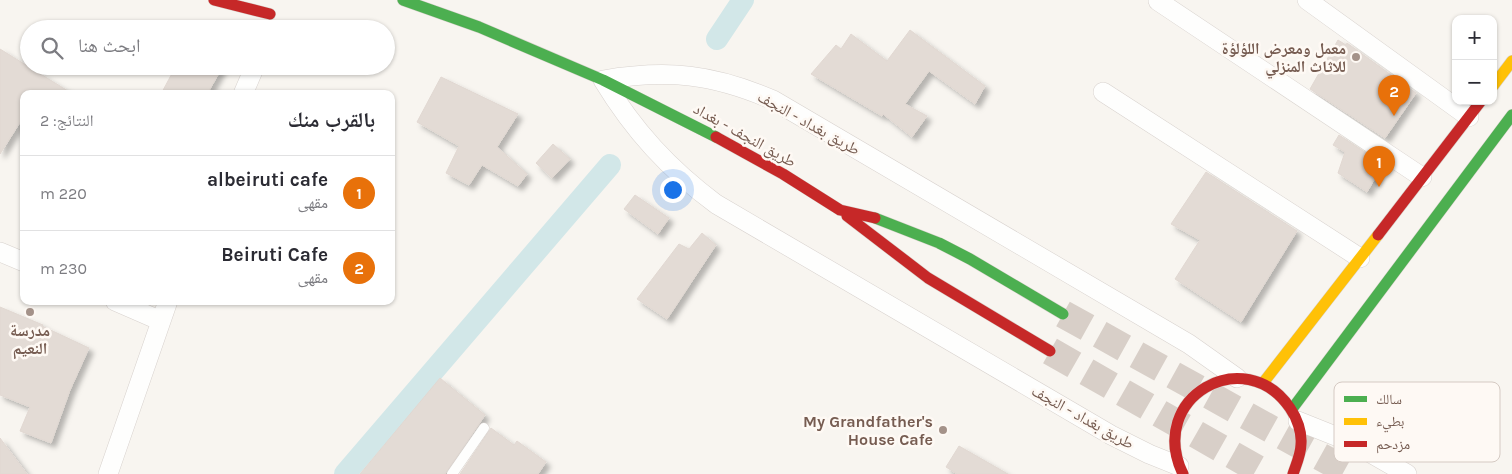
<!DOCTYPE html>
<html lang="ar">
<meta charset="utf-8">
<style>
body{margin:0;font-family:Karla,"Noto Naskh Arabic",sans-serif;background:#f2f2f3;color:#2b2b33;direction:rtl}
.controls{position:absolute;right:15px;top:15px;display:grid;overflow:hidden;border-radius:10px;box-shadow:0 1px 4px #0004}
.controls button{width:45px;height:45px;display:grid;place-items:center;padding:0;border:0;border-bottom:1px solid #e1e1e2;background:#fff;color:#2b2b33;font:25px sans-serif}
.you{position:absolute;left:672px;top:189px;width:18px;height:18px;margin:-12px;border:4px solid #fff;border-radius:50%;background:#1a73e8;box-shadow:0 0 0 8px #1a73e833}
.badge{display:grid;place-items:center;width:32px;height:32px;border-radius:50%;background:#0b8043;color:#fff;font-size:16px;font-weight:700}
.pin{position:absolute;translate:-50% -41px;filter:drop-shadow(0 1px 2px #0008)}
.pin::after{content:'';position:absolute;top:26px;width:18px;height:15px;background:inherit;clip-path:polygon(0 0,100% 0,50% 100%)}
.list{margin:0;padding:0;list-style:none}
h2{display:flex;justify-content:space-between;align-items:center;height:65px;margin:0;padding:0 20px;font-size:21px}
h2 small{font-size:16px;font-weight:400;color:#7c7c81}
.list li{display:grid;grid-template-columns:32px 1fr auto;gap:15px;align-items:center;box-sizing:border-box;height:75px;padding:0 20px;border-top:1px solid #e1e1e2}
.list b{display:block;font-size:19px;white-space:nowrap}
.list p{margin:0;font-size:16px;white-space:nowrap;color:#7c7c81}
.list em{font-size:16px;font-style:normal;color:#7c7c81}
.icon{flex:none;width:28px;height:28px;fill:none;stroke:currentColor;stroke-width:2;stroke-linecap:round;stroke-linejoin:round}
.map{position:relative;flex:none;width:1512px;height:474px;overflow:hidden;direction:ltr}
.search{position:absolute;background:#fff;box-shadow:0 1px 4px #0004;left:20px;top:20px;width:375px;height:55px;display:flex;align-items:center;gap:12px;box-sizing:border-box;padding:0 18px;border-radius:28px;color:#7c7c81;font-size:19px}
.panel{position:absolute;background:#fff;box-shadow:0 1px 4px #0004;left:20px;top:90px;width:375px;height:215px;border-radius:10px;direction:rtl}
.map>svg:first-child{display:block}
.lines{fill:none;stroke-linecap:round;stroke-linejoin:round}
.canal{stroke:#d2e7e8;stroke-width:22}
.building{fill:#e3dbd5;stroke:#e1d8d2;filter:url(#shadow)}
.primary-tunnel{stroke:#d8cfc8;stroke-width:28;stroke-dasharray:28 14;stroke-linecap:butt}
.lane-casing{stroke:#d8d2ce;stroke-width:11}
.street-casing{stroke:#d8d2ce;stroke-width:20}
.fast-casing{stroke:#d8d2cc;stroke-width:12}
.slow-casing{stroke:#d8d2cc;stroke-width:12}
.jam-casing{stroke:#d8d2cc;stroke-width:12}
.lane{stroke:#fefefd;stroke-width:10}
.street{stroke:#fefefd;stroke-width:19}
.fast{stroke:#4caf50;stroke-width:11}
.slow{stroke:#ffc107;stroke-width:11}
.jam{stroke:#c62828;stroke-width:11}
.poi-dot{fill:#a49289;stroke:#fef9f4;stroke-width:2}
.labels{text-anchor:middle;dominant-baseline:central;stroke-width:5;stroke-linejoin:round;paint-order:stroke}
.poi-label{font-size:16px;font-weight:bold;fill:#765c51;stroke:#fef9f4;text-anchor:end}
.street-label{font-size:16px;fill:#765c51;stroke:#fef9f4}
.key{fill:#fef9f4;stroke:#d5cac3;stroke-width:1}
.key-label{font-size:14px;fill:#765c51}
</style>
<div class="map">
<svg width="1512" height="474" viewBox="0 0 1512 474">
<defs>
<filter id="shadow"><feDropShadow dx="4.5" dy="4.5" stdDeviation="2.5" flood-color="#0004"/></filter>
</defs>
<rect width="100%" height="100%" fill="#f8f5f0"/>
<g class="lines">
<path class="canal" d="M717,39L743,0
M345,474L610,165"/>
</g>
<path class="building" d="M910,30L985,86L975,104L929,71L905,104L927,116L912,137L883,114L882,116L811,74L836,45L841,49L851,34L887,61Z
M1338,40L1346,45L1347,43L1416,93L1385,138L1310,89Z
M0,49L73,94H24V116L0,154Z
M176,66H223L207,94H161Z
M441,77L518,114L497,147L527,174L518,186L482,165L469,185L446,173L459,146L417,122Z
M1339,135L1383,164L1367,192L1338,173L1345,152L1333,145Z
M553,144L570,159L552,178L536,163Z
M1206,172L1297,231L1241,322L1175,279L1200,240L1171,224Z
M635,195L669,218L658,234L624,209Z
M702,233L716,245L667,319L637,299L679,244L689,249Z
M0,307L43,325L42,326L89,348L70,390L51,443L20,431L30,407L0,395Z
M440,378L485,415L445,474H360Z
M491,428L514,445L517,441L546,462L538,474H460Z
M0,438L27,474H0Z
M959,446L1008,474H957L946,467Z"/>
<g class="lines">
<path class="primary-tunnel" d="M1063,314L1352,474
M1050,351L1266,474"/>
<g class="lane-casing">
<path id="lane" d="M452,474L484,428"/>
</g>
<g class="street-casing">
<path id="street" d="M1307,0L1469,117
M1158,1L1422,177
M1103,92L1360,258
M243,94L255,66
M0,252L24,262
M115,301L161,321
M1298,421L1353,443L1407,474
M1179,466L1149,454L1111,435L716,204C669,169 634,131 603,80C668,69 713,74 773,100L1189,344L1237,378
M108,474L168,301"/>
</g>
<g class="fast-casing">
<path id="fast" d="M403,0L479,27L603,80L716,137
M875,218L939,243L970,259L1063,314
M1292,409L1512,115"/>
</g>
<g class="slow-casing">
<path id="slow" d="M1493,86L1512,61
M1263,383L1378,235"/>
</g>
<g class="jam-casing">
<path id="jam" d="M214,0L270,14
M716,137L783,174L840,210L875,218
M847,216L928,278L1050,351
M1378,235L1481,101
M1183,474C1146,397 1245,342 1290,408C1297,418 1302,432 1301,444C1301,454 1296,465 1293,474"/>
</g>
<use href="#lane" class="lane"/>
<use href="#street" class="street"/>
<use href="#fast" class="fast"/>
<use href="#slow" class="slow"/>
<use href="#jam" class="jam"/>
</g>
<g class="poi-dot">
<circle cx="1356" cy="57" r="5"/>
<circle cx="30" cy="312" r="5"/>
<circle cx="943" cy="430" r="5"/>
</g>
<g class="labels">
<g class="poi-label">
<text x="1346" y="48">معمل ومعرض اللؤلؤة<tspan x="1346" dy="18">للاثاث المنزلي</tspan></text>
<text x="30" y="330" text-anchor="middle">مدرسة<tspan x="30" dy="18">النعيم</tspan></text>
<text x="933" y="421">My Grandfather's<tspan x="933" dy="18">House Cafe</tspan></text>
</g>
<g class="street-label">
<text transform="translate(809 123) rotate(29)">طريق بغداد - النجف</text>
<text transform="translate(745 135) rotate(29)">طريق النجف - بغداد</text>
<text transform="translate(1083 417) rotate(29)">طريق بغداد - النجف</text>
</g>
</g>
<rect x="1334" y="382" width="166" height="80" rx="8" class="key"/>
<rect x="1344" y="396" width="23" height="6" fill="#4caf50"/>
<rect x="1344" y="418" width="23" height="7" fill="#ffc107"/>
<rect x="1344" y="441" width="23" height="6" fill="#c62828"/>
<g class="key-label">
<text x="1376" y="404">سالك</text>
<text x="1376" y="426">بطيء</text>
<text x="1376" y="449">مزدحم</text>
</g>
</svg>
<div class="controls">
<button>+</button>
<button>−</button>
</div>
<div class="you"></div>
<div class="pin badge" style="left:1379px;top:187px;background:#e8710a">1</div>
<div class="pin badge" style="left:1394px;top:116px;background:#e8710a">2</div>
<div class="search"><svg class="icon" aria-label="search" viewBox="0 0 24 24"><circle cx="10" cy="10" r="6"/><path d="M15 15l6 6"/></svg>ابحث هنا</div>
<section class="panel">
<h2>بالقرب منك<small>النتائج: 2</small></h2>
<ul class="list">
<li><span class="badge" style="background:#e8710a">1</span><div><b>albeiruti cafe</b><p>مقهى</p></div><em>220 m</em></li>
<li><span class="badge" style="background:#e8710a">2</span><div><b>Beiruti Cafe</b><p>مقهى</p></div><em>230 m</em></li>
</ul>
</section>
</div>
